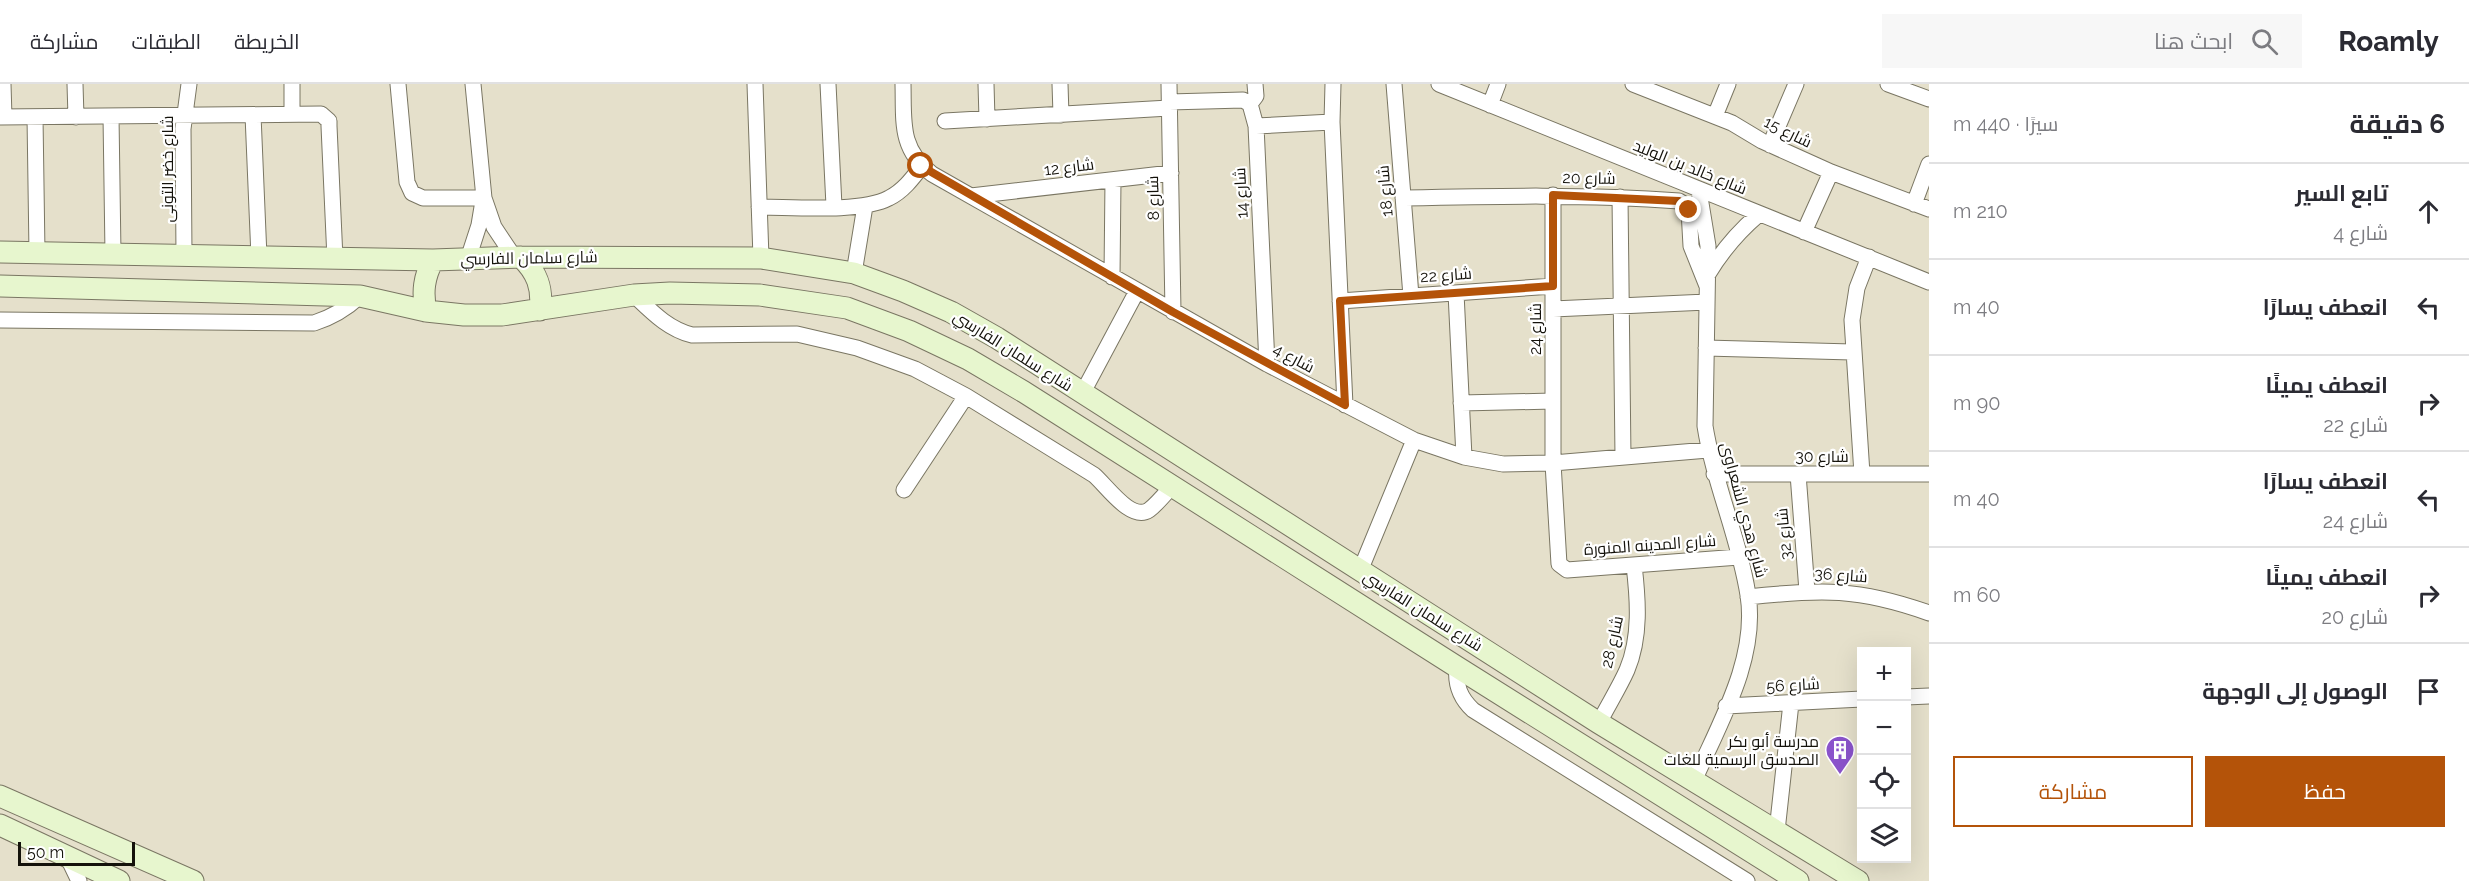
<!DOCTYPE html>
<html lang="ar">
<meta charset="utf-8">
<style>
body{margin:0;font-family:Raleway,Cairo,sans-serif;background:#f7f7f7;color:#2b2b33;direction:rtl}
.controls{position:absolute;right:18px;bottom:18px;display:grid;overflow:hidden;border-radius:0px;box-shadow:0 6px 24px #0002}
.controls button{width:54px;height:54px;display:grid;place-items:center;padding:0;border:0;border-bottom:2px solid #e1e1e2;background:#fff;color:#2b2b33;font:30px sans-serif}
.scale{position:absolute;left:18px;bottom:15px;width:117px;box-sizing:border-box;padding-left:6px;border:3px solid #14120b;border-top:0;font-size:16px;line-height:21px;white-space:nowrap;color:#14120b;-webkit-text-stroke:4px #fff;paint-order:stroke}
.stop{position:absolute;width:18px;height:18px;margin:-14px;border:4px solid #b45309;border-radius:50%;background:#fff}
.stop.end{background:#b45309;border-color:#fff;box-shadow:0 2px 6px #0008}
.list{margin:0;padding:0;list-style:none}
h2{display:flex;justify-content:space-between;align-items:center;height:78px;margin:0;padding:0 24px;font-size:26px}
h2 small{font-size:20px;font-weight:400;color:#7c7c81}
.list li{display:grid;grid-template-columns:39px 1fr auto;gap:18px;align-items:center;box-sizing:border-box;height:96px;padding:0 24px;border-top:2px solid #e1e1e2}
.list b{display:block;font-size:22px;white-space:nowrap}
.list p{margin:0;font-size:20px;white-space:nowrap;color:#7c7c81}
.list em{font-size:20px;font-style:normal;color:#7c7c81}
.actions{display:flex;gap:12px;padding:18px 24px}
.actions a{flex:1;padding:14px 0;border:2px solid #b45309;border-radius:0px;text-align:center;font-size:21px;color:#b45309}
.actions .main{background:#b45309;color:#fff}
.icon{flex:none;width:33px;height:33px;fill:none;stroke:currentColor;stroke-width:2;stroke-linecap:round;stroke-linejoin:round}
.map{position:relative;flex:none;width:1929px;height:797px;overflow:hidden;direction:ltr}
header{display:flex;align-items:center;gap:36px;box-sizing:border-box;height:84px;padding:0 30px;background:#fff;border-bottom:2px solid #e1e1e2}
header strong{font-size:28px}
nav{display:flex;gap:33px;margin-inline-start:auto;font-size:21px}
.search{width:420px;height:54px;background:#f7f7f7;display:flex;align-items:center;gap:15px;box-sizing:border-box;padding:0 21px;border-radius:0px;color:#7c7c81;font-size:22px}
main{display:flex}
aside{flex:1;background:#fff}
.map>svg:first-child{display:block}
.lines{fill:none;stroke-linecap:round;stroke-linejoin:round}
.street-casing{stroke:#7a7663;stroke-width:17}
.secondary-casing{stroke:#7a7663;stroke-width:23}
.street{stroke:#fff;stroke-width:15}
.secondary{stroke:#e7f6ce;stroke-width:21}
.route{stroke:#b45309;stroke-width:8}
.labels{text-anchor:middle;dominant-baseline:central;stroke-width:4.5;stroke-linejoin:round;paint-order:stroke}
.street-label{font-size:16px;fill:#14120b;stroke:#fff}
.poi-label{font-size:16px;fill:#14120b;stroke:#fff;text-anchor:end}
</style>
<header>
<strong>Roamly</strong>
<div class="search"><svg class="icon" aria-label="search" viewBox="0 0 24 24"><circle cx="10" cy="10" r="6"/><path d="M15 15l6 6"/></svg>ابحث هنا</div>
<nav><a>الخريطة</a><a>الطبقات</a><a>مشاركة</a></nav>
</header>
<main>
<aside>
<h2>6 دقيقة<small>سيرًا · 440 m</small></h2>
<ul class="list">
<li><svg class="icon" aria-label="ahead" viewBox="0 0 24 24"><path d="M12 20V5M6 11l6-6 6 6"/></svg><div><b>تابع السير</b><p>شارع 4</p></div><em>210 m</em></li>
<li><svg class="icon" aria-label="left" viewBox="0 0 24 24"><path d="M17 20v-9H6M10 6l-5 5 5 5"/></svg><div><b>انعطف يسارًا</b></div><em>40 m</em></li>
<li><svg class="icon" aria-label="right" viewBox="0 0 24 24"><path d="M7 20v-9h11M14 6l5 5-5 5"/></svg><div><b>انعطف يمينًا</b><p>شارع 22</p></div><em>90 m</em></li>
<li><svg class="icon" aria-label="left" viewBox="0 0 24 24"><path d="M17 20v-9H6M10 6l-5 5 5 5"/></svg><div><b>انعطف يسارًا</b><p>شارع 24</p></div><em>40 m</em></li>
<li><svg class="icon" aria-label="right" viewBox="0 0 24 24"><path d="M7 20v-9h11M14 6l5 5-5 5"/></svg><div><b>انعطف يمينًا</b><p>شارع 20</p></div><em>60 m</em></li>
<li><svg class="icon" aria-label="arrive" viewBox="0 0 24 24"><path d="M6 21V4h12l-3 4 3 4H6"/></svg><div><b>الوصول إلى الوجهة</b></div></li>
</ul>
<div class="actions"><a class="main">حفظ</a><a>مشاركة</a></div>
</aside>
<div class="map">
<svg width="1929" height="797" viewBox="0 0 1929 797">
<rect width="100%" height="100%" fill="#e5e0cb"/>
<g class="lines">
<g class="street-casing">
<path id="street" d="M3,0L4,33
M75,0L76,33
M292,0V30
M398,0L407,98L412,109L423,114H484
M473,0L484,114L494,143L514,173
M755,0L761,174
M828,0L834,122
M903,0C904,37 899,65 932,90L1267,280L1414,356L1464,373L1503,380L1553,379L1708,366
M986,0L987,35
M1060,0L1061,31
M1169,0L1173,228
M1333,0L1332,38L1345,321
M1394,0L1411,212
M1439,0L1929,198
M1633,0L1732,39L1762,57L1831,88L1929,125
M1888,0L1929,15
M1169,18L1243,16L1250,20L1256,42L1267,280
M1250,20L1256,12L1255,0
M1490,21L1498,0
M253,31L259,173
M111,32L113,170
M1715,32L1728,0
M0,33L321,30L329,37V42L335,175
M35,33L37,169
M945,37L1169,24
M1256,42L1332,38
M1770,61L1796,0
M1553,111V379L1559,480L1567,486L1739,473
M971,112L1171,89
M1620,113L1623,373
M1403,114C1496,112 1587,110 1679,117L1687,122L1689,126L1691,162L1707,202
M1914,120L1929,80
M759,123C792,123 861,129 889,114C903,107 912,95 922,82
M1804,148L1831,88
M184,171L183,45L189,0
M468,175L479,141L483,117
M854,189L865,122
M1708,190C1722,167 1738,148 1758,131
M1112,193L1113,96
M1456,209L1464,373
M634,211C652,228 668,245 692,251L797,250L857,264L915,285L966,312L1094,391C1107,402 1131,438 1149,426C1157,420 1165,410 1172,402
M1340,217L1553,202
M1553,225L1707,218
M0,236L314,239C333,233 346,225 360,212
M1706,264L1852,268
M1082,310L1137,207
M1461,319L1553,317
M1714,390H1929
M1798,390L1807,507
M1862,390L1852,236L1857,204L1869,173
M904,406L966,312
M1360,487L1414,356
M1748,513C1821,505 1859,504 1929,529
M1457,583C1455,601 1460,614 1473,626L1747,797
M1906,613L1929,612
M1726,622L1862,615
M1599,639C1608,621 1619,604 1627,586C1641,553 1638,515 1634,481
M1694,697C1719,640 1758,575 1748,511C1739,453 1714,400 1705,342L1708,162L1699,107
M1777,747L1791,619
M68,774L79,797"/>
</g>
<g class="secondary-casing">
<path id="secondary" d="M0,168L433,176L521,173L761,174L854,189L903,207L951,228L997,254L1599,639L1858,797
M521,173C537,188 543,204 540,226
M0,202L360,212L426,227L464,231H502L634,211L670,209L760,211L847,224L909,247L968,275L1024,308L1457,583L1798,797
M426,227C422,208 424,193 433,176
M0,712L193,797
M0,741L119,797"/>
</g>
<use href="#street" class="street"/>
<use href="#secondary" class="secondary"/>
</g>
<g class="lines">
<path class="route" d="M921,82L1173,228L1345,321L1340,217L1553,202V111L1679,117L1689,126"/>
</g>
<defs>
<g id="building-pin" transform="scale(1.5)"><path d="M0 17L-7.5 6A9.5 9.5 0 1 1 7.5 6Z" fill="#8a53cb" stroke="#fff"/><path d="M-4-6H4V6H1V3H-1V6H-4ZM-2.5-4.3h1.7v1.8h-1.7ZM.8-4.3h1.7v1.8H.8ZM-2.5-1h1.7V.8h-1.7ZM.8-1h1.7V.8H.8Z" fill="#fff"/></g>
</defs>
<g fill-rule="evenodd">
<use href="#building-pin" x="1840" y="666"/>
</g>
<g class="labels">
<g class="street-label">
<text transform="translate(1788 48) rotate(26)">شارع 15</text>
<text transform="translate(1069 83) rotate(-7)">شارع 12</text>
<text transform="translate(1690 83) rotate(22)">شارع خالد بن الوليد</text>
<text transform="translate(167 85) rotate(-90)">شارع خضر التونى</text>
<text transform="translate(1589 94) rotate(1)">شارع 20</text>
<text transform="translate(1385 107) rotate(-95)">شارع 18</text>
<text transform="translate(1241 109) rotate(-93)">شارع 14</text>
<text transform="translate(1153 114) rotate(-91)">شارع 8</text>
<text transform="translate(529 174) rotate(-1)">شارع سلمان الفارسي</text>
<text transform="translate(1446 191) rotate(-4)">شارع 22</text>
<text transform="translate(1535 245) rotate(-90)">شارع 24</text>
<text transform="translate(1013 267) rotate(32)">شارع سلمان الفارسي</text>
<text transform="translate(1294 274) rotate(28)">شارع 4</text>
<text x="1822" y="372">شارع 30</text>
<text transform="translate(1744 426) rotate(75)">شارع هدي الشعراوى</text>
<text transform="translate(1784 450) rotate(-95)">شارع 32</text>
<text transform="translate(1650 461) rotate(-4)">شارع المدينه المنورة</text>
<text transform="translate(1841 491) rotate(4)">شارع 36</text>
<text transform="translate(1423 527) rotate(32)">شارع سلمان الفارسي</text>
<text transform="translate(1612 558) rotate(-77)">شارع 28</text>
<text transform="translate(1793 601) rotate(-3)">شارع 56</text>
</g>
<g class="poi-label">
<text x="1819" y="657">مدرسة أبو بكر<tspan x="1819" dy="18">الصدسق الرسمية للغات</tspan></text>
</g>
</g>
</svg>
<div class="controls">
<button>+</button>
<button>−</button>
<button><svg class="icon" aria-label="locate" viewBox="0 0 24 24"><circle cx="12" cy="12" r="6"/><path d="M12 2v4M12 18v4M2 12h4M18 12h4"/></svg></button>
<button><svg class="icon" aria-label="layers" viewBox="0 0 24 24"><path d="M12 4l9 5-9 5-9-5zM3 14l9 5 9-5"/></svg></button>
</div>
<div class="scale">50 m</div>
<div class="stop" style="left:921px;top:82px"></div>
<div class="stop end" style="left:1689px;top:126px"></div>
</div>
</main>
